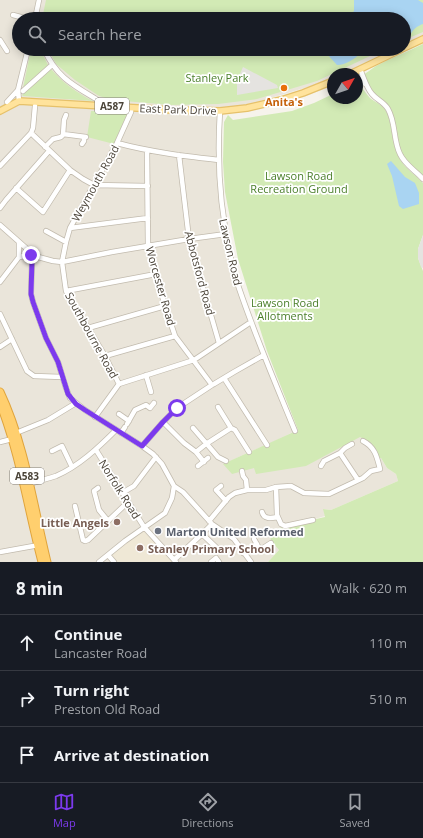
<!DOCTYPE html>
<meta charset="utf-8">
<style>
body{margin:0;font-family:"Open Sans",sans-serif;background:#20242c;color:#f1f3f6}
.compass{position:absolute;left:327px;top:68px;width:36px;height:36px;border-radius:50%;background:#171b24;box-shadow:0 2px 10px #0003;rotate:50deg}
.stop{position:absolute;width:12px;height:12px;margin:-9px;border:3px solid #7c3aed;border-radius:50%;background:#fff}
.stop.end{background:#7c3aed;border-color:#fff;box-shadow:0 1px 4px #0008}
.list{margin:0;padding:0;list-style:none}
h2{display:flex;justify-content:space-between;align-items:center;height:52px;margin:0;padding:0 16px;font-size:17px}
h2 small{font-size:13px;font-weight:400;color:#9ea1a6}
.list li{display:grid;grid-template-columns:26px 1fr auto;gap:12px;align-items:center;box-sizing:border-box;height:56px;padding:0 16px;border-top:1px solid #363941}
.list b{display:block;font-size:15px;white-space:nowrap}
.list p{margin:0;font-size:13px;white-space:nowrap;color:#9ea1a6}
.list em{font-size:13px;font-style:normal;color:#9ea1a6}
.icon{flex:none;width:22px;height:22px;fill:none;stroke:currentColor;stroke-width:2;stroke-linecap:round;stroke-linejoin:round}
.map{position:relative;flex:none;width:423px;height:562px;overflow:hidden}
.search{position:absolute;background:#171b24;box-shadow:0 2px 10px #0003;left:12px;right:12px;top:12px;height:44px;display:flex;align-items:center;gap:10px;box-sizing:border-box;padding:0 14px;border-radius:22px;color:#9ea1a6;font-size:15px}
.sheet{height:220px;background:#171b24}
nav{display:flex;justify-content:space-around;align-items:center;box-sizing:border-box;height:56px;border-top:1px solid #363941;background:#171b24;font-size:11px;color:#9ea1a6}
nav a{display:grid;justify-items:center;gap:2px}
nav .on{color:#7c3aed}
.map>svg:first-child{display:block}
.residential{fill:#eae5da}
.education{fill:#efe8d6}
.green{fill:#d2eab5}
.parking{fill:#e5e3e0}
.water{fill:#a9d4f2}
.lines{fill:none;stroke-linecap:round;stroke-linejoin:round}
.minor-casing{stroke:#c2bbae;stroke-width:6}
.major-casing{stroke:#e6c16a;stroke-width:8}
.highway-casing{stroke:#e0a43c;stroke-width:9}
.minor{stroke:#fff;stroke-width:4.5}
.major{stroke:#ffe39c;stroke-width:5.5}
.highway{stroke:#ffcf6e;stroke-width:7}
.route{stroke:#7c3aed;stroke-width:5}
.food-dot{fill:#e8710a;stroke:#fff;stroke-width:1.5}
.education-dot{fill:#8d6e63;stroke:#fff;stroke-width:1.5}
.worship-dot{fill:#6b7280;stroke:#fff;stroke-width:1.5}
.labels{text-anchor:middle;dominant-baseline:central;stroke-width:3.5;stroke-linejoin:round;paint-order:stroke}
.shield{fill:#fff;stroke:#817c74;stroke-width:1}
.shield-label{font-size:10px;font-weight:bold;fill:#4b4439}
.park-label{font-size:11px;fill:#4a7f2a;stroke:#fff}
.food-label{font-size:11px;font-weight:bold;fill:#c56008;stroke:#fff}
.street-label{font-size:11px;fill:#4b4439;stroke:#fff}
.education-label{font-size:11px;font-weight:bold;fill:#785e54;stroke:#fff;text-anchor:end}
.worship-label{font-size:11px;font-weight:bold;fill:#5b616d;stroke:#fff;text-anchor:start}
</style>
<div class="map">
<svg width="423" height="562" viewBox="0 0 423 562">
<rect width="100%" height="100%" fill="#f6f3ec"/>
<path class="residential" d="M0,0H423V35L404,44V19H19V49H392L342,74H333V78L321,83L247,105L221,111V201L235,275L295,431L267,445L249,452L224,464L254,468L305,466L360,436L372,443L387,468L396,474L398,481L331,510L324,509L325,516L269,532L271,541L279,550L268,562H47L0,392Z
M0,403L42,562H0Z"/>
<path class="education" d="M144,527L176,562H114L108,555Z"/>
<path class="green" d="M46,0H423V32L404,40V19H42Z
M423,44V179L401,155L389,110L375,97L362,75C367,73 371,69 376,66C391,58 407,52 423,44Z
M31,49H40L48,65L23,88Z
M48,49H385L317,81L257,99L218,104L171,105L112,100L99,96L75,80L56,64Z
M51,69C63,83 77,93 93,101L23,96L22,95Z
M362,88C365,91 367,95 370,98C375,102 381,104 385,109C393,122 391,139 397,153C403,168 413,172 423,183V235L418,249V258L423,271V562H268L279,550L271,541L269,532L285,526L325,517L323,509L331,510L398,481L396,474L387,468L381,458H379L368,443L370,442L360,437L306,466L256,474L254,468L232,474L223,464L298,430L267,351L238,259L225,192L223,162L224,122L228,115L233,120L292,111L314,103L333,94V98H357V91H358Z
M91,111L128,113L114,144L87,137Z"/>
<path class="parking" d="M243,67L277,85L278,88L237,95V81Z
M423,235V268L421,267L418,258V249Z"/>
<path class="water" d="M354,0H418L423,3V24C417,26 412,30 410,36L404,37V19H346L354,11Z
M329,49H376L370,52L361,53C354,59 346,65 337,65L327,54Z
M391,161L405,177L415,183L419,193V204L403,209L399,206L392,176L387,164Z"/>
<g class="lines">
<g class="minor-casing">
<path id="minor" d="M13,15L28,19
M35,19L39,0
M0,40L7,51
M44,49C56,76 71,84 96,99
M360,69C364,78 366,87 372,94C377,100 384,102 388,109C396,123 393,140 400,154C405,165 415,170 423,179
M357,76L365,84
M23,91L52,65
M19,101L18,90L28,49
M7,102L18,90
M220,111C217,159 219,205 230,252C231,260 233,268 235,276C252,329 274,380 295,431
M31,133L70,170L83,179L94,185L148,186
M63,134L86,137
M117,143C150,152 185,156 219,160
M82,144L84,141V137
M45,147L53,139L61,137L63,135L64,120L66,115
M147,150L148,247L165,306L175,336L212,385
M179,155L189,239L219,343
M0,166L31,133L33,128L35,106
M16,188L43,212L70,170
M0,208L6,200L49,151
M0,225L26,248L30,253L32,260L31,294L33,302L46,338L58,362L66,388L70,398L85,410L142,446L153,454L162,464L174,486L172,498L165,513L125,541L99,562
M70,228L148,218
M46,231L66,242
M19,257L31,255L53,261L62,262L112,252L189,239L226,234
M0,282L19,257V242
M66,291L156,274
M0,314L27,371L34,376L62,377
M88,328L165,306
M0,347L12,339
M105,356L175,336
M146,375L151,392
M224,378L267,445
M119,384L105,356L66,291L62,262L66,242L70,228L117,143L131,112V109L129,107
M218,407L231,428L235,430L249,452
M119,414L129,421
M95,417L119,384L194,360L251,322
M163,422L184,443L196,452L206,444L231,428
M127,424L135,410L146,405L150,408L154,403
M193,428L218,457L226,461
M16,433L48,420L76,403
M121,433L125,427
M0,442L12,439
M142,446L163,422L177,408L212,385L214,384L234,372L264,355
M96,450L144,527L176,562
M52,451L62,446L72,467
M196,452L204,462
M340,453L345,448L352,444
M198,466L208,458
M321,466L324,461L340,453L358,480
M242,471L243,476L246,480L247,490
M29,484C38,481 47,479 56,476C79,466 98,448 116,430
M174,486L183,492L212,524L234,539L251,562
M221,486L216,490L226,501
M276,487L277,515L281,524L285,526L313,520
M98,488L94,491L99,510L108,521
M122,493L134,486L156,457
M75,506L83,540L85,541L88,540L128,502
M262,512C264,520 272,518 278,517
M209,521L229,497L235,493L247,490H266L276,487L291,486L304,493L329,494L363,478L371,471L380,469C377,457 375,447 363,441
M202,534L219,550
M254,536V539L260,550L271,543
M0,552L39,545
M243,553L257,544
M108,555L114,562
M174,560L202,534L212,524
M211,562L216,558L219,562"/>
</g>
<g class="major-casing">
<path id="major" d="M404,48L423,39
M350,74L402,49
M0,111L19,101L171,110L220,111L247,108L281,100L303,93L333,81"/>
</g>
<g class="highway-casing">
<path id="highway" d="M0,392C25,445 33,505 47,562
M0,403C20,454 28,509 42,562"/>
</g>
<use href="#minor" class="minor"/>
<use href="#major" class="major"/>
<use href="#highway" class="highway"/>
</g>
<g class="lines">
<path class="route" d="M31,255L32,260L31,294L33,302L46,338L58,362L68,394L76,404L85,410L142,446L163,422L177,408"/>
</g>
<circle class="food-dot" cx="284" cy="88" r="4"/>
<g class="education-dot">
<circle cx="117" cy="522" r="4"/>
<circle cx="140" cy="548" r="4"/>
</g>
<circle class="worship-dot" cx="158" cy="531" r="4"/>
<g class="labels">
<g class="shield">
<rect x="95" y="98" width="34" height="16" rx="3"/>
<rect x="10" y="468" width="34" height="16" rx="3"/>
</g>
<g class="shield-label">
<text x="112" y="106">A587</text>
<text x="27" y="476">A583</text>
</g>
<g class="park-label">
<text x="217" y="77">Stanley Park</text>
<text x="299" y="175">Lawson Road<tspan x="299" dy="13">Recreation Ground</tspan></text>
<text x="285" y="302">Lawson Road<tspan x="285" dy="13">Allotments</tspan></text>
</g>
<g class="food-label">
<text x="284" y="101">Anita's</text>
</g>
<g class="street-label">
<text transform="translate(178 109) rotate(2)">East Park Drive</text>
<text transform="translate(95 183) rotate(-61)">Weymouth Road</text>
<text transform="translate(231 252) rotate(77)">Lawson Road</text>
<text transform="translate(200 273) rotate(75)">Abbotsford Road</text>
<text transform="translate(161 286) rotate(74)">Worcester Road</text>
<text transform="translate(92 335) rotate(61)">Southbourne Road</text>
<text transform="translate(120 489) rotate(58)">Norfolk Road</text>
</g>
<g class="education-label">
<text x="109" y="522">Little Angels</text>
<text x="148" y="548" text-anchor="start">Stanley Primary School</text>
</g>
<g class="worship-label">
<text x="166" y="531">Marton United Reformed</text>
</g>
</g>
</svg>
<svg class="compass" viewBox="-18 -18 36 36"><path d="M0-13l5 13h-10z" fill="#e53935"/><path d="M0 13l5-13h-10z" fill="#9ea1a6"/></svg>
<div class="stop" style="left:177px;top:408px"></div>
<div class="stop end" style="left:31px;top:255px"></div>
<div class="search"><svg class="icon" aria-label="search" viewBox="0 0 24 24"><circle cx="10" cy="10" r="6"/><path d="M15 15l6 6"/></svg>Search here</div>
</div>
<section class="sheet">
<h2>8 min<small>Walk · 620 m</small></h2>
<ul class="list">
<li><svg class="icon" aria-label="ahead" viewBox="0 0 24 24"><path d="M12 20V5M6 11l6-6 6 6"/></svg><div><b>Continue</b><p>Lancaster Road</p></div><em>110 m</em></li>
<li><svg class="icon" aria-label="right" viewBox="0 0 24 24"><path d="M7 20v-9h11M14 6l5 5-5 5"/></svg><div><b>Turn right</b><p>Preston Old Road</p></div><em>510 m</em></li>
<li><svg class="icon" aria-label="arrive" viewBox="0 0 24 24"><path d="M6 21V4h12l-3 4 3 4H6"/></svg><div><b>Arrive at destination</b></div></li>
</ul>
</section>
<nav>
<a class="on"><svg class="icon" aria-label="map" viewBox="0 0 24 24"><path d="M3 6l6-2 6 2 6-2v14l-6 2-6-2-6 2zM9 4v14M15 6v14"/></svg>Map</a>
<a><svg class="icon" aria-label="directions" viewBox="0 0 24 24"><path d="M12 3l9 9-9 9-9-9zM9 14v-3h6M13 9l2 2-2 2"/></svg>Directions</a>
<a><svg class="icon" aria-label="saved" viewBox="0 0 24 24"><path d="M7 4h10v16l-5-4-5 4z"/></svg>Saved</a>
</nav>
